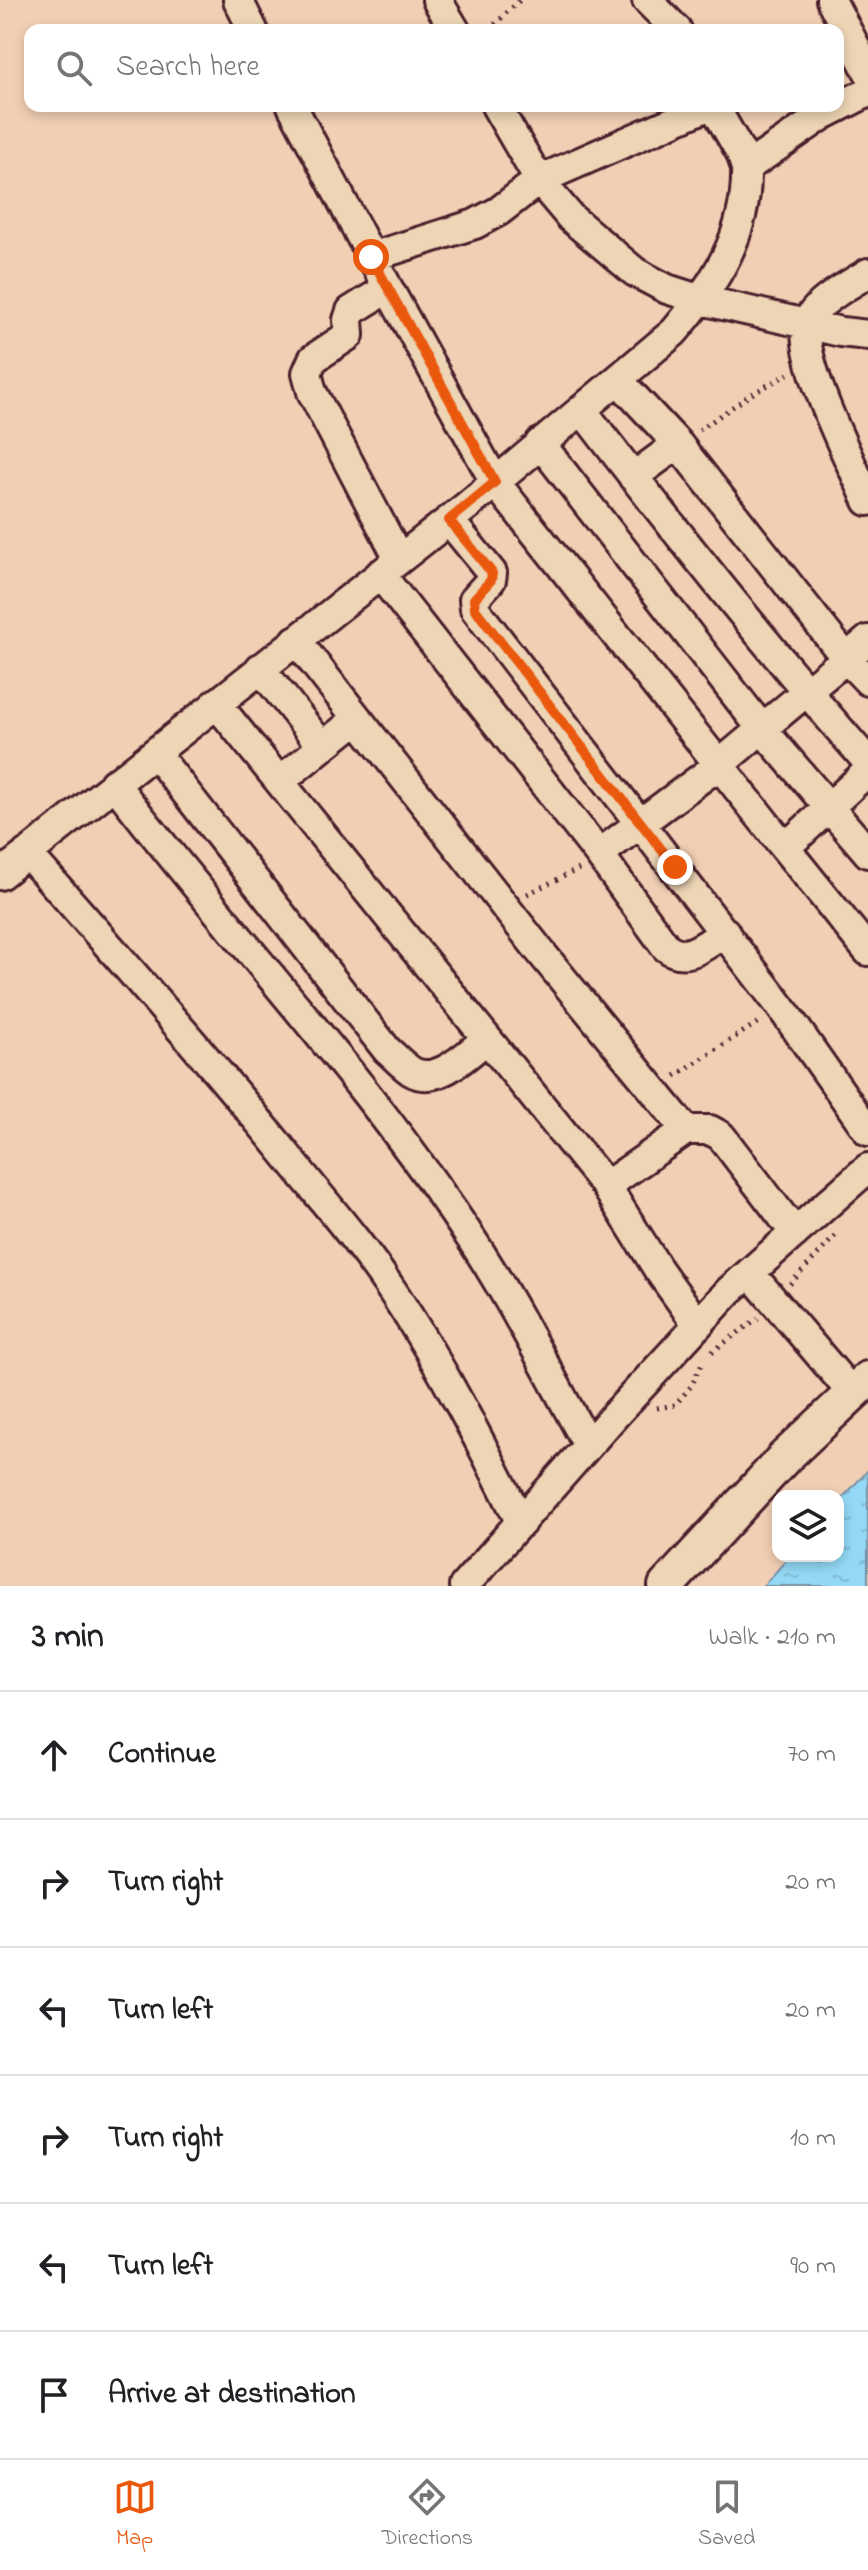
<!DOCTYPE html>
<meta charset="utf-8">
<style>
body{margin:0;font-family:"Indie Flower",sans-serif;background:#f6f6f6;color:#202124}
.controls{position:absolute;right:24px;bottom:24px;display:grid;overflow:hidden;border-radius:16px;box-shadow:0 4px 12px #0003}
.controls button{width:72px;height:72px;display:grid;place-items:center;padding:0;border:0;border-bottom:2px solid #e0e0e0;background:#fff;color:#202124;font:40px sans-serif}
.stop{position:absolute;width:24px;height:24px;margin:-18px;border:6px solid #ea580c;border-radius:50%;background:#fff}
.stop.end{background:#ea580c;border-color:#fff;box-shadow:0 2px 8px #0008}
.list{margin:0;padding:0;list-style:none}
h2{display:flex;justify-content:space-between;align-items:center;height:104px;margin:0;padding:0 32px;font-size:34px}
h2 small{font-size:26px;font-weight:400;color:#757577}
.list li{display:grid;grid-template-columns:52px 1fr auto;gap:24px;align-items:center;box-sizing:border-box;height:128px;padding:0 32px;border-top:2px solid #e0e0e0}
.list b{display:block;font-size:30px;white-space:nowrap}
.list em{font-size:26px;font-style:normal;color:#757577}
.icon{flex:none;width:44px;height:44px;fill:none;stroke:currentColor;stroke-width:2;stroke-linecap:round;stroke-linejoin:round}
.map{position:relative;flex:none;width:868px;height:1586px;overflow:hidden}
.search{position:absolute;background:#fff;box-shadow:0 4px 12px #0003;left:24px;right:24px;top:24px;height:88px;display:flex;align-items:center;gap:20px;box-sizing:border-box;padding:0 28px;border-radius:16px;color:#757577;font-size:30px}
.sheet{height:872px;background:#fff}
nav{display:flex;justify-content:space-around;align-items:center;box-sizing:border-box;height:112px;border-top:2px solid #e0e0e0;background:#fff;font-size:22px;color:#757577}
nav a{display:grid;justify-items:center;gap:4px}
nav .on{color:#ea580c}
.map>svg:first-child{display:block}
.water{fill:url(#water-ripples);stroke:#768fa4;stroke-width:2}
.lines{fill:none;stroke-linecap:round;stroke-linejoin:round}
.minor-casing{stroke:#4a1f2b;stroke-width:34}
.tertiary-casing{stroke:#4a1f2b;stroke-width:40}
.path{stroke:#4a1f2b;stroke-width:5;stroke-dasharray:2 6;stroke-linecap:butt}
.minor{stroke:#edd5b5;stroke-width:28}
.tertiary{stroke:#edd5b5;stroke-width:34}
.route{stroke:#ea580c;stroke-width:10}
</style>
<div class="map">
<svg width="868" height="1586" viewBox="0 0 868 1586">
<defs>
<pattern id="water-ripples" width="26" height="14" patternUnits="userSpaceOnUse" patternTransform="scale(2)"><rect width="26" height="14" fill="#93d9f5"/><path d="M2 4q2-2 4 0t4 0M15 11q2-2 4 0t4 0" fill="none" stroke="#80bad2"/></pattern>
</defs>
<rect width="100%" height="100%" fill="#f1cfb4"/>
<filter id="ink" filterUnits="userSpaceOnUse"><feTurbulence type="fractalNoise" baseFrequency=".0125" numOctaves="2"/><feDisplacementMap in="SourceGraphic" scale="16" xChannelSelector="R" yChannelSelector="G"/><feConvolveMatrix kernelMatrix="1 2 1 2 8 2 1 2 1" color-interpolation-filters="sRGB"/></filter>
<g filter="url(#ink)">
<path class="water" d="M868,1470V1586H763L790,1556H838V1503Z"/>
<g class="lines">
<g class="minor-casing">
<path id="minor" d="M238,0L253,30
M437,0L455,30
M647,0L677,30
M831,0L868,71
M292,106L388,288L495,482L785,848
M496,106L539,180L571,218L635,272L667,289L701,300L841,332L868,335
M714,106L741,153L746,168L823,115L868,92
M371,257L475,224L499,211L539,180L708,106
M868,273C851,284 811,304 807,325C799,361 852,464 868,501
M388,288L351,311L348,320L349,335L313,359L307,373L312,392L399,559
M618,380L678,444L846,658L868,681
M582,410C674,530 768,649 868,762
M540,443L762,729L868,853
M633,477L678,444
M449,520L492,573L491,580L474,599L475,609L781,1007L868,1131
M380,574L599,854L666,947C687,964 706,944 725,932
M296,640L539,950L686,1130L606,1186L658,1269L698,1325
M260,668L322,746
M216,703L606,1186
M155,753L387,1050C395,1057 402,1065 411,1071C437,1087 468,1053 487,1039
M868,771L785,848L868,951
M280,781L357,719
M114,783C228,932 358,1069 462,1225C510,1295 547,1371 588,1445
M27,853C113,950 198,1047 280,1147C319,1196 361,1243 395,1295C443,1368 482,1445 521,1523
M599,854L720,764L868,640
M0,875L467,506L674,332C715,284 748,234 746,168
M686,1130H710L721,1136L795,1233
M750,1273L853,1394
M464,1586L615,1415L729,1291L868,1168"/>
</g>
<g class="tertiary-casing">
<path id="tertiary" d="M666,1586L785,1457L868,1379"/>
</g>
<path class="path" d="M489,30L520,0
M699,430L750,395L788,374
M527,894L579,869
M675,1076L760,1021
M790,1284L838,1233
M712,1352L758,1318
M657,1408L675,1405L692,1385L702,1362"/>
<use href="#minor" class="minor"/>
<use href="#tertiary" class="tertiary"/>
</g>
</g>
<g class="lines" filter="url(#ink)">
<path class="route" d="M371,257L495,482L449,520L492,573L491,580L474,599L475,609L675,867"/>
</g>
</svg>
<div class="controls">
<button><svg class="icon" aria-label="layers" viewBox="0 0 24 24"><path d="M12 4l9 5-9 5-9-5zM3 14l9 5 9-5"/></svg></button>
</div>
<div class="stop" style="left:371px;top:257px"></div>
<div class="stop end" style="left:675px;top:867px"></div>
<div class="search"><svg class="icon" aria-label="search" viewBox="0 0 24 24"><circle cx="10" cy="10" r="6"/><path d="M15 15l6 6"/></svg>Search here</div>
</div>
<section class="sheet">
<h2>3 min<small>Walk · 210 m</small></h2>
<ul class="list">
<li><svg class="icon" aria-label="ahead" viewBox="0 0 24 24"><path d="M12 20V5M6 11l6-6 6 6"/></svg><div><b>Continue</b></div><em>70 m</em></li>
<li><svg class="icon" aria-label="right" viewBox="0 0 24 24"><path d="M7 20v-9h11M14 6l5 5-5 5"/></svg><div><b>Turn right</b></div><em>20 m</em></li>
<li><svg class="icon" aria-label="left" viewBox="0 0 24 24"><path d="M17 20v-9H6M10 6l-5 5 5 5"/></svg><div><b>Turn left</b></div><em>20 m</em></li>
<li><svg class="icon" aria-label="right" viewBox="0 0 24 24"><path d="M7 20v-9h11M14 6l5 5-5 5"/></svg><div><b>Turn right</b></div><em>10 m</em></li>
<li><svg class="icon" aria-label="left" viewBox="0 0 24 24"><path d="M17 20v-9H6M10 6l-5 5 5 5"/></svg><div><b>Turn left</b></div><em>90 m</em></li>
<li><svg class="icon" aria-label="arrive" viewBox="0 0 24 24"><path d="M6 21V4h12l-3 4 3 4H6"/></svg><div><b>Arrive at destination</b></div></li>
</ul>
</section>
<nav>
<a class="on"><svg class="icon" aria-label="map" viewBox="0 0 24 24"><path d="M3 6l6-2 6 2 6-2v14l-6 2-6-2-6 2zM9 4v14M15 6v14"/></svg>Map</a>
<a><svg class="icon" aria-label="directions" viewBox="0 0 24 24"><path d="M12 3l9 9-9 9-9-9zM9 14v-3h6M13 9l2 2-2 2"/></svg>Directions</a>
<a><svg class="icon" aria-label="saved" viewBox="0 0 24 24"><path d="M7 4h10v16l-5-4-5 4z"/></svg>Saved</a>
</nav>
